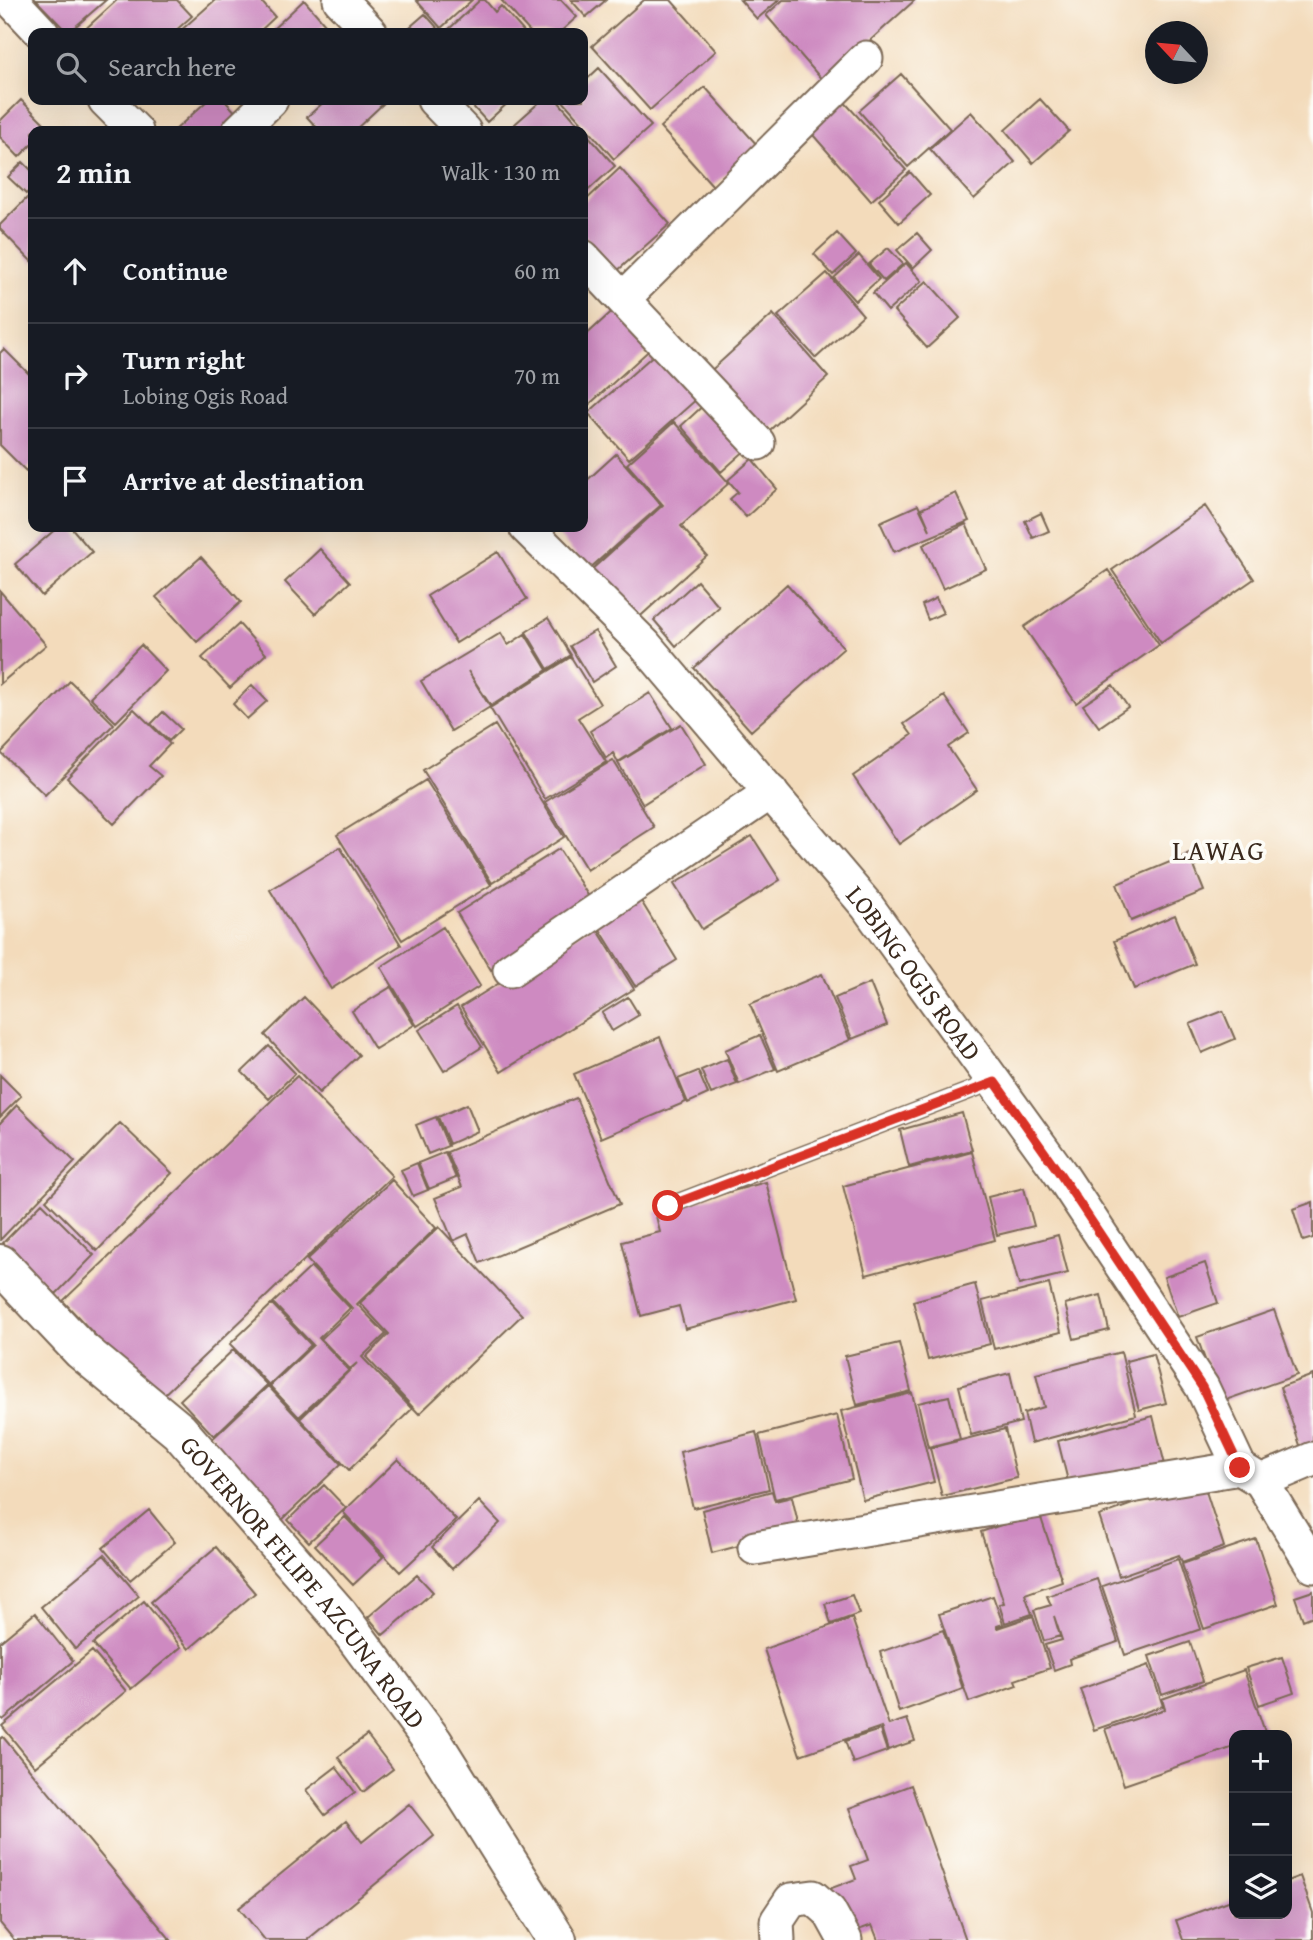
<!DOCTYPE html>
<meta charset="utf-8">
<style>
body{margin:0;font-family:"Gentium Book Plus",serif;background:#20242c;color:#f1f3f6}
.controls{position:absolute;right:21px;bottom:21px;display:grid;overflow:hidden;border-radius:14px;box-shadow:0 7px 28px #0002}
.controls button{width:63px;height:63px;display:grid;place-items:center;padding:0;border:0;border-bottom:2px solid #363941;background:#171b24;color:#f1f3f6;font:35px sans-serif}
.compass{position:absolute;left:1145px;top:21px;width:63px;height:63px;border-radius:50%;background:#171b24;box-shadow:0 7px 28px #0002;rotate:296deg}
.stop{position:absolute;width:21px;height:21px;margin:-16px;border:5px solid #d93025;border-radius:50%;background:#fff}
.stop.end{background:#d93025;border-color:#fff;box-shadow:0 2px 7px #0008}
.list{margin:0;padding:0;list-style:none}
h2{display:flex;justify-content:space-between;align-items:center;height:91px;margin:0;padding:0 28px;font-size:30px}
h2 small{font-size:23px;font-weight:400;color:#9ea1a6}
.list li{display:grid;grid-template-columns:46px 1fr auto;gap:21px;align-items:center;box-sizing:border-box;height:105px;padding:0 28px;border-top:2px solid #363941}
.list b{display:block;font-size:26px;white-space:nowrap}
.list p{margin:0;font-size:23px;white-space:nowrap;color:#9ea1a6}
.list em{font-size:23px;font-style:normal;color:#9ea1a6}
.icon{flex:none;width:38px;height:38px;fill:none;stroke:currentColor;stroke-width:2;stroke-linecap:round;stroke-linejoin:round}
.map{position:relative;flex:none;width:1313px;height:1940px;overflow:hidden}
.search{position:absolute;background:#171b24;box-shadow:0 7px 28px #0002;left:28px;top:28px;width:560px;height:77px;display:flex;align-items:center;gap:18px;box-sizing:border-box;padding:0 24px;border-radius:14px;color:#9ea1a6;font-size:26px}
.panel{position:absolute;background:#171b24;box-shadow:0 7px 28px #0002;left:28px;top:126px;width:560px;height:406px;border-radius:14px}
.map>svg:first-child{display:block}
.building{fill:#ce8ac1}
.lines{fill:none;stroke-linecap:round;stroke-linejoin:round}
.service-casing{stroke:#7b6855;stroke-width:19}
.minor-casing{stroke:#7b6855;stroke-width:37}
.tertiary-casing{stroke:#7b6855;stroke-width:42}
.service{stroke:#fff;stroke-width:16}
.minor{stroke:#fff;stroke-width:33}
.tertiary{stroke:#fff;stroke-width:38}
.route{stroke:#d93025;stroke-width:9}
.labels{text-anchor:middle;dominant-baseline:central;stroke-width:7;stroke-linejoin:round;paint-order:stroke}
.street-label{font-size:26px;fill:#3b2a1e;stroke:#fdfcf7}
.neighbourhood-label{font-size:28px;letter-spacing:2px;fill:#3b2a1e;stroke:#fdfcf7}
</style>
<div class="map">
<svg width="1313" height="1940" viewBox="0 0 1313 1940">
<rect width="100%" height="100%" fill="#fdfcf7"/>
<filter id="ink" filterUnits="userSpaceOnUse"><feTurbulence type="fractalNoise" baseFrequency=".0143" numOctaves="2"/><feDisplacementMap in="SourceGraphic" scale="14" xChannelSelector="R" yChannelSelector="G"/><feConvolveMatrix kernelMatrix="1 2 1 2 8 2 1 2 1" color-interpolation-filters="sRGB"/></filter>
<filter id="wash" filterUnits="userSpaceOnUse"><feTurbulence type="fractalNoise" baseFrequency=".00686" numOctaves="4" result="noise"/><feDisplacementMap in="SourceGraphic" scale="28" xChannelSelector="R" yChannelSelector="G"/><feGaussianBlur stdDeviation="1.57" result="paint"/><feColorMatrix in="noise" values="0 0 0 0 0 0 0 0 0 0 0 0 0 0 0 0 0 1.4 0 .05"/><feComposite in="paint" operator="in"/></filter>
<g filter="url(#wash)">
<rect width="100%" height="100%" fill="#f3dbbb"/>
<g id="blocks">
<path class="building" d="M36,0H106L68,33Z
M117,0H177L192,16L173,33H81Z
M215,0H260L275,17L258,33H178Z
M304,0L325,24L315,33H277L273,29Z
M416,0H472L441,28Z
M480,0H485L495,12L501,6L525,33H450L448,30Z
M501,0H561L577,17L559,33H531Z
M571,0H606L586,17Z
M644,0H671L716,51L650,110L592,46Z
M740,0H779L757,19Z
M783,0H915L824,82L766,15Z
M425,14L442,33H403Z
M599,68L651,126L614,159L562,100H583V83Z
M901,74L950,129L908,167L859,111Z
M705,87L758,146L713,186L660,127Z
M840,97L906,170L871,201L806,127Z
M1040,99L1069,131L1033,163L1005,130Z
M21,100L49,128L45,131H33V143L19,157L0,137V121Z
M208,100H224L243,120L230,131H174Z
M326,100H383L385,102L354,131H320L307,117Z
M467,100H511L487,122Z
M542,100H557L615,166L583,195V131H507Z
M971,112L1015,162L974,199L930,149Z
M23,162L33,172V187L26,194L8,177Z
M620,168L670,224L616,272L583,234V203Z
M910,172L930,195L899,223L879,200Z
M33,192V263L0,229V225Z
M837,233L856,254L833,275L814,254Z
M917,233L932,250L913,268L897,250Z
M888,248L903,264L884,281L869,264Z
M859,255L879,279L855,301L834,278Z
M906,263L922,281L888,311L873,293Z
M827,273L863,315L816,358L778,316Z
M927,281L960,318L927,348L894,311Z
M619,305L655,345L583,410V338Z
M773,314L828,377L760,439L705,376Z
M4,349L33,378V463L26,471L0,445V353Z
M657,352L698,398L629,459L588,413Z
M707,402L748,448L721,472L681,426Z
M674,422L729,483L681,526L707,556L634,622L589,572L663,505L627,464Z
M616,454L661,505L589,569L551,527H583V484Z
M752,459L777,489L746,517L730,499L738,492L728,480Z
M956,493L969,521L894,552L880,522L918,505L930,530L921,509Z
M1205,506L1254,579L1161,643L1112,570Z
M1041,513L1049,531L1033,538L1025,521Z
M966,524L986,569L943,589L923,545Z
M58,527H71L92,552L42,596L15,564Z
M320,549L350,582L315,614L285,582Z
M498,552L527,599L456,643L427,596Z
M201,557L241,602L197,642L156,597Z
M1108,570L1159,645L1076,703L1024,627Z
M697,581L719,607L676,646L654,620Z
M787,584L844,648L751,731L694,668Z
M0,591L46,645L0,684Z
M936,598L943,613L928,620L922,605Z
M548,618L571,655L548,669L526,632Z
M239,624L266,654L230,688L202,658Z
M595,631L616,666L592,682L570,646Z
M501,633L508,645L525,634L547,670L491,706L468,671L490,707L451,731L421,681Z
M141,645L166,671L116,722L90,697Z
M571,657L600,704L578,718L606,762L545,799L490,708Z
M70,681L114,724L45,795L1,753Z
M252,685L267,701L247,719L233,704Z
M1113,685L1128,707L1099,727L1083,705Z
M650,693L672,728L618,762L613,753L606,758L590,731Z
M944,696L969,733L948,747L977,790L899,844L853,776L912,735L904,724Z
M134,709L170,744L149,766L161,776L114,824L67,778Z
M163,712L181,729L169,741L151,724Z
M681,724L706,764L643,804L618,763Z
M495,725L564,837L492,883L423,770Z
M613,760L654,827L587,870L545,802Z
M426,780L491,885L402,940L337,835Z
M752,836L780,880L702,929L674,884Z
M340,847L401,945L331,989L270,890Z
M559,849L594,905L491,970L457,913Z
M1189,854L1204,891L1131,921L1117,884Z
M638,896L677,960L635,986L596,923Z
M1175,915L1195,964L1134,989L1114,941Z
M594,924L634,989L501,1072L461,1007Z
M443,927L480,986L417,1026L381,967Z
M822,974L850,1040L778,1071L750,1004Z
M870,983L887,1025L852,1039L835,998Z
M391,987L414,1025L375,1049L352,1011Z
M304,997L359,1055L319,1093L265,1035Z
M628,997L639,1015L612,1031L602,1013Z
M457,1006L482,1047L444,1071L419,1030Z
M1223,1011L1235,1039L1202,1053L1190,1024Z
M760,1035L775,1069L739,1084L725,1050Z
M660,1037L686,1102L601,1138L574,1074Z
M269,1046L295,1073L269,1099L242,1072Z
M727,1059L737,1084L711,1094L701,1070Z
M698,1071L708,1094L688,1103L678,1079Z
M0,1075L21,1096L0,1117Z
M297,1076L392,1176L157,1401L63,1301Z
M576,1098L620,1204L480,1263L468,1234L453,1241L435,1198L462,1187L447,1152Z
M467,1104L478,1131L449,1144L438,1117Z
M17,1105L75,1162L0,1240V1123Z
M962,1113L972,1150L909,1167L900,1130Z
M436,1117L448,1146L428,1154L416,1125Z
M120,1123L172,1173L97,1251L46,1200Z
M445,1152L456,1178L429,1189L418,1163Z
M972,1152L995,1240L866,1275L843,1186Z
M417,1163L428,1190L413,1196L401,1170Z
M392,1180L436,1228L357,1304L386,1334L362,1357L412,1409L349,1470L300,1419L357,1363L350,1369L321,1339L353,1309L307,1260Z
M766,1182L796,1299L685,1329L679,1306L641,1316L622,1242L660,1232L655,1212Z
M1024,1188L1034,1226L997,1235L988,1197Z
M1313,1202V1238L1303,1241L1293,1209Z
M42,1203L94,1255L56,1294L3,1243Z
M439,1227L522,1315L419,1414L366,1357L389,1334L360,1303Z
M1058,1235L1068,1273L1019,1285L1009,1248Z
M1205,1263L1218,1303L1178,1317L1164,1277Z
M311,1267L350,1308L319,1338L349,1370L299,1417L270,1386L313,1345L273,1303Z
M975,1284L990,1344L928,1360L913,1301Z
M1049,1284L1061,1332L994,1349L982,1301Z
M1101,1295L1109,1330L1074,1339L1065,1304Z
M272,1304L311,1345L269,1385L230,1344Z
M1274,1310L1297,1375L1220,1402L1197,1337Z
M899,1343L911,1391L857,1405L845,1356Z
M233,1350L267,1385L214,1436L180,1400Z
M1121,1352L1136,1415L1031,1443L1024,1413L1044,1407L1036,1374Z
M1153,1354L1166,1403L1139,1410L1126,1361Z
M1010,1373L1021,1422L971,1435L959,1386Z
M1313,1375V1447L1302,1451L1280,1387Z
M268,1386L341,1464L281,1521L208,1443Z
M912,1393L934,1482L863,1500L841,1411Z
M949,1396L960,1439L928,1447L918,1403Z
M837,1415L852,1479L775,1499L759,1435Z
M1153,1416L1165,1465L1070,1489L1058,1441Z
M1005,1429L1017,1478L942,1496L930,1448Z
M756,1432L769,1489L693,1508L680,1452Z
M398,1459L456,1520L400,1572L343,1512Z
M1202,1479L1224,1547L1182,1562L1179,1555L1119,1576L1099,1516Z
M324,1485L346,1508L309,1542L288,1520Z
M772,1491L775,1501L792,1497L799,1527L757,1541L712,1553L702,1510Z
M479,1501L500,1523L452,1569L432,1547Z
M149,1510L175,1542L130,1580L103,1548Z
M1039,1512L1062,1581L1025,1594L1032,1614L1005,1623L999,1604L1004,1603L981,1532Z
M345,1517L383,1557L353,1585L315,1545Z
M1256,1539L1278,1604L1204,1629L1182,1564Z
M216,1547L255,1593L189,1649L151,1602Z
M104,1555L139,1596L75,1649L41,1607Z
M1178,1559L1201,1629L1125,1655L1102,1586Z
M417,1575L433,1592L383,1635L368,1617Z
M1097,1579L1118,1642L1069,1659L1070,1664L1054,1670L1045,1645L1062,1640L1054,1616L1060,1636L1044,1641L1034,1610L1051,1605L1047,1596Z
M1313,1591V1616L1303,1620L1295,1597Z
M852,1595L859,1614L831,1624L825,1604Z
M993,1596L1003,1624L997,1626V1628L1033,1616L1050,1668L1015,1680L1017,1685L969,1702L939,1614Z
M144,1601L181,1647L131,1689L93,1644Z
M35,1613L73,1661L3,1720L0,1717V1642Z
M852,1618L889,1725L907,1719L915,1741L888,1750L881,1727L800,1755L764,1649Z
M943,1630L963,1689L899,1712L880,1652Z
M1190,1642L1203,1681L1162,1695L1149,1656Z
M92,1651L126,1691L35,1767L2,1726Z
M1282,1657L1294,1693L1259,1705L1246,1668Z
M1149,1665L1163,1706L1094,1730L1080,1689Z
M1244,1670L1266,1735H1234V1747L1124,1785L1105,1729L1165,1709L1162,1699Z
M880,1730L887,1751L853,1763L845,1741Z
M367,1735L393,1769L363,1792L338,1757Z
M3,1737L171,1940H14L0,1923V1739Z
M336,1767L355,1792L325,1815L306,1790Z
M911,1785L966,1940H878L872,1925L845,1935L829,1889L856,1879L851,1866L868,1860L849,1808Z
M409,1804L434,1836L307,1940H265L239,1908L346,1821L362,1842Z
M1300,1876L1313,1913V1940H1183L1176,1920L1234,1899V1914H1287V1881Z"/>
</g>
</g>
<g filter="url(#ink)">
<use href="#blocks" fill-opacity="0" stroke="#7b6855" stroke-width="2"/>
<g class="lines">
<g class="service-casing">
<path id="service" d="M668,1206L995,1081"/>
</g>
<g class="minor-casing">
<g id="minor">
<path d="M11,0L42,33"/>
<path d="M340,0L371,33"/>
<path d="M105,100L136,131"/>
<path d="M434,100L464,131"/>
<path d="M239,131L271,100"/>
<path d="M583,257L758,443"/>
<path d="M623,299L866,58"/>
<path id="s1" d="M526,527L645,645L867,906L1060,1173L1202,1387L1240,1468L1261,1481L1313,1566"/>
<path d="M510,970L771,792"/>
<path d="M1261,1481L1313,1459"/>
<path d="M755,1548L1240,1468"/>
<path d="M778,1940L777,1921L791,1900L813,1897L829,1911L845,1940"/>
</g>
</g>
<g class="tertiary-casing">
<g id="tertiary">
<path id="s2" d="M0,1264L81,1350L179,1431L339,1615L433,1742L557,1940"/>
</g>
</g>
<use href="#service" class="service"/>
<use href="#minor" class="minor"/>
<use href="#tertiary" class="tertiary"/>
</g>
</g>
<g class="lines" filter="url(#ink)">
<path class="route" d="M668,1206L995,1082L1060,1174L1202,1387L1240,1468"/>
</g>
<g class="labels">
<g class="street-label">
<text stroke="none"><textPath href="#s1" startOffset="592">LOBING OGIS ROAD</textPath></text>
<text stroke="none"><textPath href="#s2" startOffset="441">GOVERNOR FELIPE AZCUNA ROAD</textPath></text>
</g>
<g class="neighbourhood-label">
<text x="1219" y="849">LAWAG</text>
</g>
</g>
</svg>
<div class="controls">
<button>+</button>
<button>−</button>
<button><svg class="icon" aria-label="layers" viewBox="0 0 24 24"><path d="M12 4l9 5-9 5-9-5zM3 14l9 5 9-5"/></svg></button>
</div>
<svg class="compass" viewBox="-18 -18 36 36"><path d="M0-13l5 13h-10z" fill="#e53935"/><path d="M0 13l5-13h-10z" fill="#9ea1a6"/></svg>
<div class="stop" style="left:668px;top:1206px"></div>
<div class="stop end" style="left:1240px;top:1468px"></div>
<div class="search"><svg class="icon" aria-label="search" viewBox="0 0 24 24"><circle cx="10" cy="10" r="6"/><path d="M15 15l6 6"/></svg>Search here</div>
<section class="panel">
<h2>2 min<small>Walk · 130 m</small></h2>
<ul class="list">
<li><svg class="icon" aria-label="ahead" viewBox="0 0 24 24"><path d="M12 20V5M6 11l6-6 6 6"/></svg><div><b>Continue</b></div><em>60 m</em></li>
<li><svg class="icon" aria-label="right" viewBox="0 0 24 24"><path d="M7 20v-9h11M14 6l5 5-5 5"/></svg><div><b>Turn right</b><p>Lobing Ogis Road</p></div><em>70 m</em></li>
<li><svg class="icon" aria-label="arrive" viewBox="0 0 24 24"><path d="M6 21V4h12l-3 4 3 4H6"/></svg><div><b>Arrive at destination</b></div></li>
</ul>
</section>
</div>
